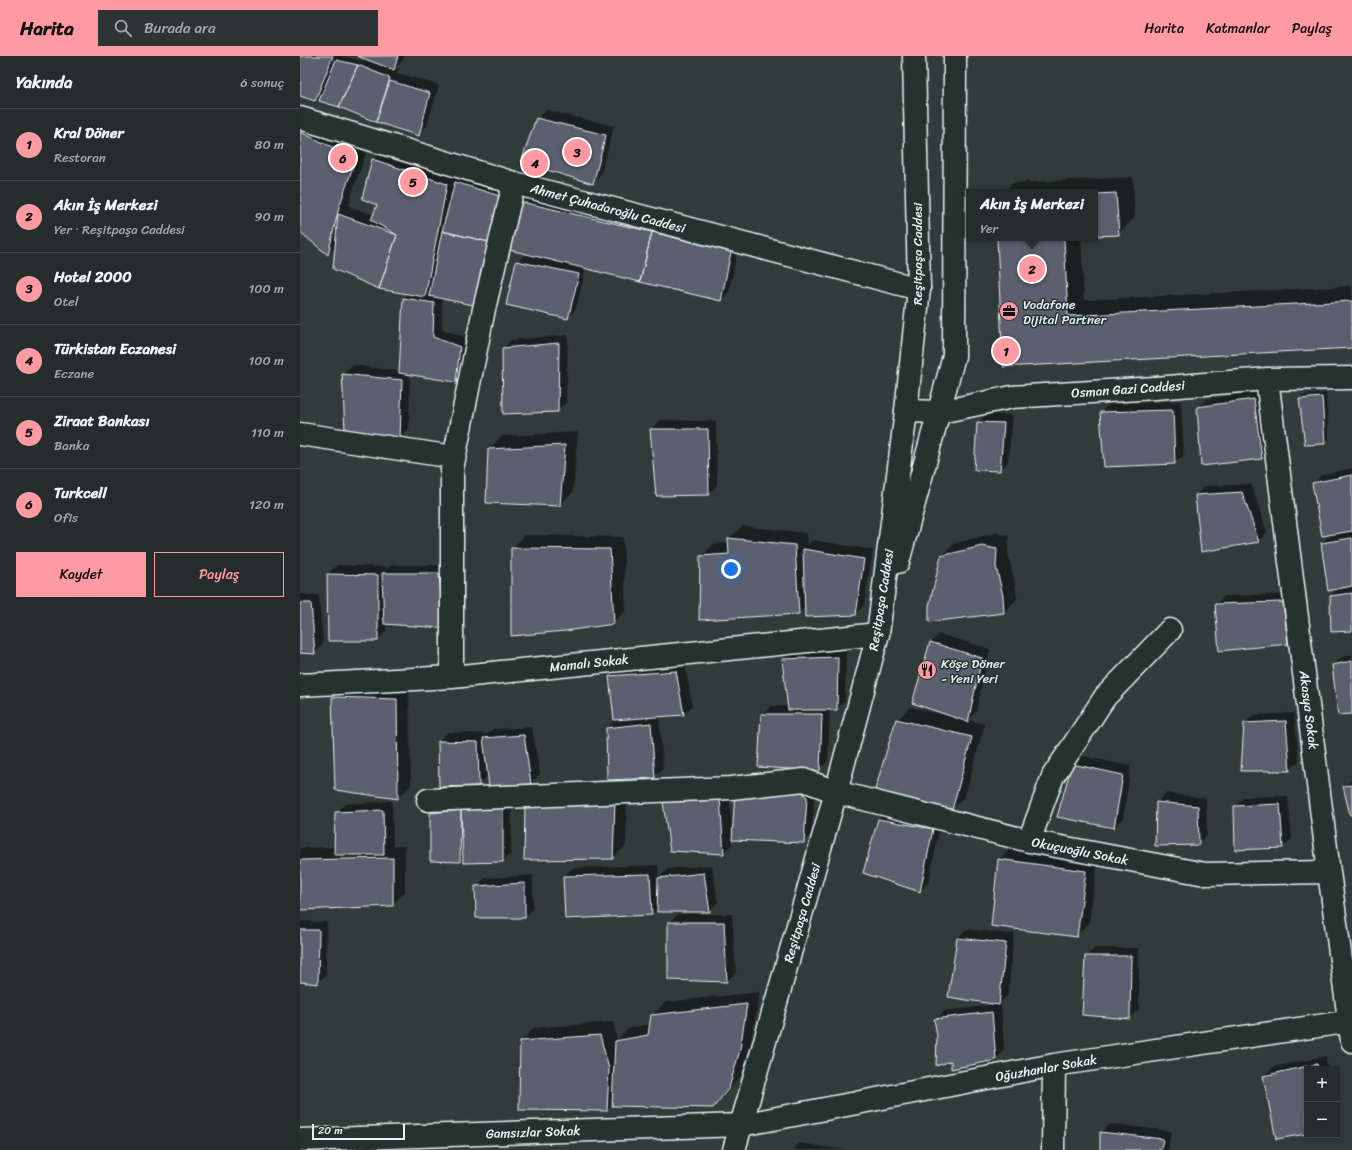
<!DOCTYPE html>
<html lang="tr">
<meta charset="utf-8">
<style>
body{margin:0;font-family:Sriracha,sans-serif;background:#2d3534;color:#f1f3f6}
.controls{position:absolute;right:12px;bottom:12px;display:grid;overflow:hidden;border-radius:0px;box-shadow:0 2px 6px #0003}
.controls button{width:36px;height:36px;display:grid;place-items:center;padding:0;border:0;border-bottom:1px solid #424948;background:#252d2c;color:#f1f3f6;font:20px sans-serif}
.scale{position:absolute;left:12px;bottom:10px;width:93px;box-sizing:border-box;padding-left:4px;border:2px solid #e8f1f8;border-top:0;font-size:11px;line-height:14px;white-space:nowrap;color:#e8f1f8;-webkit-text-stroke:3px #26332d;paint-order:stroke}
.you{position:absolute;left:431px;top:513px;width:14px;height:14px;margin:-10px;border:3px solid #fff;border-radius:50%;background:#1a73e8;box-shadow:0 0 0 6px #1a73e833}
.badge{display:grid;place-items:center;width:26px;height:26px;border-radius:50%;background:#ff9aa2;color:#111;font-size:13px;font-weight:700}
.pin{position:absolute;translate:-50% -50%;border:2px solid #fff;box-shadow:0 1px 4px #0006}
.popup{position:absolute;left:666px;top:133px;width:132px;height:52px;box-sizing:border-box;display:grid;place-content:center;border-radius:0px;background:#252d2c;filter:drop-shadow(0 1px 3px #0005);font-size:13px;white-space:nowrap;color:#a3a8a9}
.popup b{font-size:15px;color:#f1f3f6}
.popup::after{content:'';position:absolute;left:50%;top:100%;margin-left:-8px;border:8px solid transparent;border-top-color:#252d2c}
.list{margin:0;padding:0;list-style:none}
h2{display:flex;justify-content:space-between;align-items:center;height:52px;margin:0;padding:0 16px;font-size:17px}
h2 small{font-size:13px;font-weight:400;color:#a3a8a9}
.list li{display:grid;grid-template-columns:26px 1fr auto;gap:12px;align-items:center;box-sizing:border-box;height:72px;padding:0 16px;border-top:1px solid #424948}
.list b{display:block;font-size:15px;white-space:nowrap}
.list p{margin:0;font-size:13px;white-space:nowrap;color:#a3a8a9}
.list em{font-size:13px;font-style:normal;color:#a3a8a9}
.actions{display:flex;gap:8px;padding:12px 16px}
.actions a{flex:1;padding:9px 0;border:1px solid #ff9aa2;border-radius:0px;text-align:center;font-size:14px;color:#ff9aa2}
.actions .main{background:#ff9aa2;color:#111}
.icon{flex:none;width:22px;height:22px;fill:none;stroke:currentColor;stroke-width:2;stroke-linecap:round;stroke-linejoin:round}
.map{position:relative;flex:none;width:1052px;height:1094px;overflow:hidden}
header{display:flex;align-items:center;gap:24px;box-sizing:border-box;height:56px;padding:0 20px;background:#ff9aa2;color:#111}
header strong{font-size:19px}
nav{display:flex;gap:22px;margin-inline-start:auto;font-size:14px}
.search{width:280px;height:36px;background:#2d3534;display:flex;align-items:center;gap:10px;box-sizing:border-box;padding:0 14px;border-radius:0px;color:#a3a8a9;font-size:15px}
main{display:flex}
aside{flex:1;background:#252d2c}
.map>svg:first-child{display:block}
.shadow{fill:#0007;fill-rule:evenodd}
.building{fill:#5c5f6d;stroke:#e8f1f8}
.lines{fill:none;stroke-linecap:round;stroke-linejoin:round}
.street-casing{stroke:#e8f1f8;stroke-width:25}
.secondary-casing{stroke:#e8f1f8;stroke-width:25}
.street{stroke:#26332d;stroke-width:22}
.secondary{stroke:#26332d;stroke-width:22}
.labels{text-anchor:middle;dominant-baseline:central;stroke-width:3;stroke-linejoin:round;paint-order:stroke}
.street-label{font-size:13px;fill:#e8f1f8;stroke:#26332d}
.poi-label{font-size:13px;fill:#e8f1f8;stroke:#26332d;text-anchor:start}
</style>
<header>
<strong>Harita</strong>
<div class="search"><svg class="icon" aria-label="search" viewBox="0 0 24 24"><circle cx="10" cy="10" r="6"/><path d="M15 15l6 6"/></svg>Burada ara</div>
<nav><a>Harita</a><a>Katmanlar</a><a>Paylaş</a></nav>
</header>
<main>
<aside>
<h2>Yakında<small>6 sonuç</small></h2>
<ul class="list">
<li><span class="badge">1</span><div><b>Kral Döner</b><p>Restoran</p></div><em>80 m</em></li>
<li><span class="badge">2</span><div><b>Akın İş Merkezi</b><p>Yer · Reşitpaşa Caddesi</p></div><em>90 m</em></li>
<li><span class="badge">3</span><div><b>Hotel 2000</b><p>Otel</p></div><em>100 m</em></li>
<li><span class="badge">4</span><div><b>Türkistan Eczanesi</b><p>Eczane</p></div><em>100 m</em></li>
<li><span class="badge">5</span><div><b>Ziraat Bankası</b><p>Banka</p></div><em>110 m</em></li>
<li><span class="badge">6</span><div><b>Turkcell</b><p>Ofis</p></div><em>120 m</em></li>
</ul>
<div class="actions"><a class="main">Kaydet</a><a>Paylaş</a></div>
</aside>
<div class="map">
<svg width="1052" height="1094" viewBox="0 0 1052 1094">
<rect width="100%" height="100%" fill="#313c3a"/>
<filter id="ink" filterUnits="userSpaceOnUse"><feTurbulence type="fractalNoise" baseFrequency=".025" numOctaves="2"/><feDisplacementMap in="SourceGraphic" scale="8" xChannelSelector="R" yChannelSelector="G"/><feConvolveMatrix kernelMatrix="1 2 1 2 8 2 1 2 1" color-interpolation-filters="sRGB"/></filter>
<g filter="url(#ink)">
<path class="shadow" d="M0,0H42L63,5L66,2L60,0H104L103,4L95,12L98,13L97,17L139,29L127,70L118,78L77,65L39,50L24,35L14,44L0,39Z
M246,54L314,70L301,118L292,126L237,63Z
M0,57L69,89L52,137L49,150L74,159L79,149L73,104L86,91L160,115L158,124L164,118L211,133L142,242V273L168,282L164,316L155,325L110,318L109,373L100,381L45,373L43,318L52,309L100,315L104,242L109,237L36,190L28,198L0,175ZM132,232L131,237L128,236Z
M833,121L835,161L818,178L795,179V136H704L713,127Z
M236,134L439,187L429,236L421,244L286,211L276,253L267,262L217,206L227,197L223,147Z
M698,182H781L784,244L1052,230V291L704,310Z
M268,279L266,346L257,355L203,293L211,284Z
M963,335L970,393L961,402L898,351L907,343Z
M1026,337L1029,383L1025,387L1000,343L1004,339Z
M881,345L884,399L875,407L801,356L809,348Z
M686,358L713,359L708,406L699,414L678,367Z
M360,364L416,365L417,429L409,438L351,373Z
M278,376L273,436L260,449L189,393L202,380Z
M1052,412V574L1031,540L1039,531L1022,487L1032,477L1013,428L1022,419Z
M951,428L967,476L958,485L896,439L905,430Z
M442,470L507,477L508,489L513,484L573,494L564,549L556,558L506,550L499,557L401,501L414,488L430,486L429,483Z
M696,477L709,480L708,497L715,527L717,543L704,556L642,500L655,487Z
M225,479L323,481L326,554L313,567L212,492Z
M37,509L86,511V514L91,509H148L152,563L86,567V575L78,584H29L28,518Z
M0,538L19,539L23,588L14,597L0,596Z
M991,538L997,578L988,587L920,594L916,548L925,540Z
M639,578L690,593L676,656L668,664L685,668L665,740L652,753L597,664L610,651L646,659L631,587Z
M546,592L545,645L536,653H530L528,705L519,714L462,659L471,650H488L483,604L491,595Z
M1052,599V657L1033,609L1042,601Z
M385,607L392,650L384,658L359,660L363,712L354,721L307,672L315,664L310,620L319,611Z
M46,628L109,630L111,729L98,742L36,733L33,641Z
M994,657L999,705L990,714L945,667L954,659Z
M232,671L240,718L231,727L190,729L189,719L178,729L140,730L139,685L147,676L187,678V679L193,673Z
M782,700L831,710L823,762L814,771L773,708Z
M1052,723V758L1044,731Z
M515,732L512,777L503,786L432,783V788L424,797L364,747L373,738L429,733L432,777H433L436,737Z
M327,734L326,789L313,802L225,803Z
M866,737L906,742L907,779L898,788L856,789L857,746Z
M988,740L992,783L983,791L936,793L935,750L944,741Z
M212,743L211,797L203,805L164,800L159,805L131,757L140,749Z
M92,745L93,790H105V836L92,849L0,853V792L35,791L36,757L45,748Z
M587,754L641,765L629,826L620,835L579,763Z
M712,791L798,803L789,867L776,880L699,804Z
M358,809L359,822L368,813L412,809L418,846L409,855L358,852L352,858L264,820L273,812Z
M233,819V852L225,861L176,831L185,822Z
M378,858H432L436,916L427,925L369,923V867Z
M0,865L27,866L26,919L17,927L0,925Z
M667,873L714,878L708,939L699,948L649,940L658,882Z
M795,892H839V953L830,962L786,901Z
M460,936L452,980L442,1018L426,1038L413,1051L312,1049L307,1054L220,1053L221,985L234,972L313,966L317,984L329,972L351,968L352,960L365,946Z
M701,948L704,994L696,1003L652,1004L638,979L636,964L644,955Z
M1026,1000L1027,1013H1007V1077L964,1020L973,1011Z
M810,1068L871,1075L868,1094H801V1077Z
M499,1087L545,1094H493Z
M7,1093H71V1094H5Z"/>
<path class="building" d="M0,0H33L15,45L0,40Z
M57,0H98L94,14Z
M36,4L58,9L39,51L19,45Z
M58,9L90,22L76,66L39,51Z
M90,25L130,37L119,80L76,66Z
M236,62L306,79L293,128L221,106Z
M0,76L56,102L39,151L28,199L0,176Z
M72,103L147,128L125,241L79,233L97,179L71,164L77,149L62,143Z
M155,126L203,141L189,186L142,175Z
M816,137L819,179L795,180V138Z
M222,146L352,176L340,226L206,193Z
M38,158L97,179L79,233L33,213Z
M142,175L189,186L178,250L129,240Z
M352,176L431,196L421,245L340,226Z
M697,182H764L768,260L1052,245V292L703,311Z
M216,205L279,218L268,263L206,249Z
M103,242L134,247L133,281L160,291L156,326L99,317Z
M259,287L258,356L203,358L202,292Z
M42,318L102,324L100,382L45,374Z
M1022,341L1025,388L1005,389L999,343Z
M954,343L962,403L901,410L897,351Z
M873,354L875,408L804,411L800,356Z
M677,366L704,367L700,415L674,414Z
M350,373H408L409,439L356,440Z
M265,389L260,450L186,447L188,393Z
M1052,419V475L1022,480L1012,427Z
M942,436L959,486L901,496L895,439Z
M428,482L495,489L499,558L399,564L400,500L429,498Z
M1052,482V530L1028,535L1021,487Z
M682,490L697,493L696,510L703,540L704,557L629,566V550L641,500Z
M211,492L310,493L314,568L265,575L211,580Z
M503,493L564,503L556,559L505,561Z
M82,517H139L143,572L84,568Z
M27,518L78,519V585H28Z
M1052,537V575L1031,576L1030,540Z
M983,546L988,588L919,595L915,548Z
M0,547H11L15,598L0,597Z
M630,586L682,602L668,666L612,647Z
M538,601L537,654H488L482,603Z
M1052,605V658L1038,659L1032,609Z
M376,615L384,659L314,664L309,620Z
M32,641L97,643L98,743L35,734Z
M461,658H522L520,715L458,711Z
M596,663L672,681L652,754L575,734Z
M986,665L990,715H941L944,667Z
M351,667L355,722L307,724L306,672Z
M224,679L231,728L189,730L183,682Z
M138,685L178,686L179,730L139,731Z
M772,708L823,719L814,772L757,761Z
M1052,729V759H1050L1043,730Z
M500,734L507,741L504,787L432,784L435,737Z
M420,742L424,798L370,795L363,746Z
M315,746L313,803L224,804L225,749Z
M856,746L898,750L899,789L855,790Z
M980,748L983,792L935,794L934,750Z
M203,751V806L163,807L161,754Z
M83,754L84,799H34L35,756Z
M161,754L160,806L130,805V757Z
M578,763L633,773L620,836L563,817Z
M93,802V850L0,854V804Z
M698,803L786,815L777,881L691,870Z
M404,817L410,856H357L358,822Z
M350,818L352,859L265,863L263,820Z
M225,827V862H176L175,830Z
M368,866H424L427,926L368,924Z
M0,874H19L18,928L0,926Z
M657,882L706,887L699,949L648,941Z
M785,900H831L830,963L782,959Z
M447,948L440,994L429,1032L413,1052L312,1050L315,985L348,979L351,959Z
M692,956L696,1004L651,1013V1005L636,1010L637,979L634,963Z
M300,979L309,1013L307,1055L219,1054L220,985Z
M1017,1008L1018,1013H1007V1078L976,1083L963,1020Z
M800,1076L863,1083L861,1094H800Z"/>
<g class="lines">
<g class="street-casing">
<path id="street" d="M0,62L214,127L619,233
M967,323L1029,816L1052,985
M606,355L640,356L712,341L855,332L967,323L1052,322
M0,378L154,401
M152,621V413L184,253L214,127
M0,629L152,621L578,578
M128,744L431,732L504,724L536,736L729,785L905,818L1029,816
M729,785L753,720L805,641L870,574
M0,1084L441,1069L754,1009L1052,965
M753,1094L754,1009"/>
</g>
<g class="secondary-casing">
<path id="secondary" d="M598,506L654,300L655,0
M434,1094L536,736L578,578L606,355L619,233L614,0"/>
</g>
<use href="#street" class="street"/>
<use href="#secondary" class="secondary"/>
</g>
</g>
<defs>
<g id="office-disc" transform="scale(1)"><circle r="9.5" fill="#ff9aa2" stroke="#26332d"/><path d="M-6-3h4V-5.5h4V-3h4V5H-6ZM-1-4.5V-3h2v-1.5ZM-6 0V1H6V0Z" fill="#111"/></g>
<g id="restaurant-disc" transform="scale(1)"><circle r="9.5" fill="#ff9aa2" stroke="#26332d"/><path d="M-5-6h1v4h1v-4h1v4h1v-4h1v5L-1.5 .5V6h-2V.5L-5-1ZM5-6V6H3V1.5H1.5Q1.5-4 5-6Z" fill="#111"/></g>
</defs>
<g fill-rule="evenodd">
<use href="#office-disc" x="709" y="255"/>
<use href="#restaurant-disc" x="627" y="614"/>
</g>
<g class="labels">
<g class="street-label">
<text transform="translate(308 152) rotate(15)">Ahmet Çuhadaroğlu Caddesi</text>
<text transform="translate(617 198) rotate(-90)">Reşitpaşa Caddesi</text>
<text transform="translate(828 333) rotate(-4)">Osman Gazi Caddesi</text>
<text transform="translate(581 544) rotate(-81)">Reşitpaşa Caddesi</text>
<text transform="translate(289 607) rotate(-6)">Mamalı Sokak</text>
<text transform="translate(1009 654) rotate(83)">Akasya Sokak</text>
<text transform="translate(780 795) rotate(11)">Okuçuoğlu Sokak</text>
<text transform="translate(502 857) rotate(-74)">Reşitpaşa Caddesi</text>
<text transform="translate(746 1012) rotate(-10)">Oğuzhanlar Sokak</text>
<text transform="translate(233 1076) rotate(-2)">Gamsızlar Sokak</text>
</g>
<g class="poi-label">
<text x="723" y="248">Vodafone<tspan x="723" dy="15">Dijital Partner</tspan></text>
<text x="641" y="607">Köşe Döner<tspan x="641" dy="15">- Yeni Yeri</tspan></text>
</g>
</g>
</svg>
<div class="controls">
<button>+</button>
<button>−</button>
</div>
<div class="scale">20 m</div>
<div class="you"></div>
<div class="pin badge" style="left:706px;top:295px">1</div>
<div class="pin badge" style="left:732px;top:213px">2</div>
<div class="popup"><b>Akın İş Merkezi</b>Yer</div>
<div class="pin badge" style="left:277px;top:96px">3</div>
<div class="pin badge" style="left:235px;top:107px">4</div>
<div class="pin badge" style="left:113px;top:126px">5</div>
<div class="pin badge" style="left:43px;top:102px">6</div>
</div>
</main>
